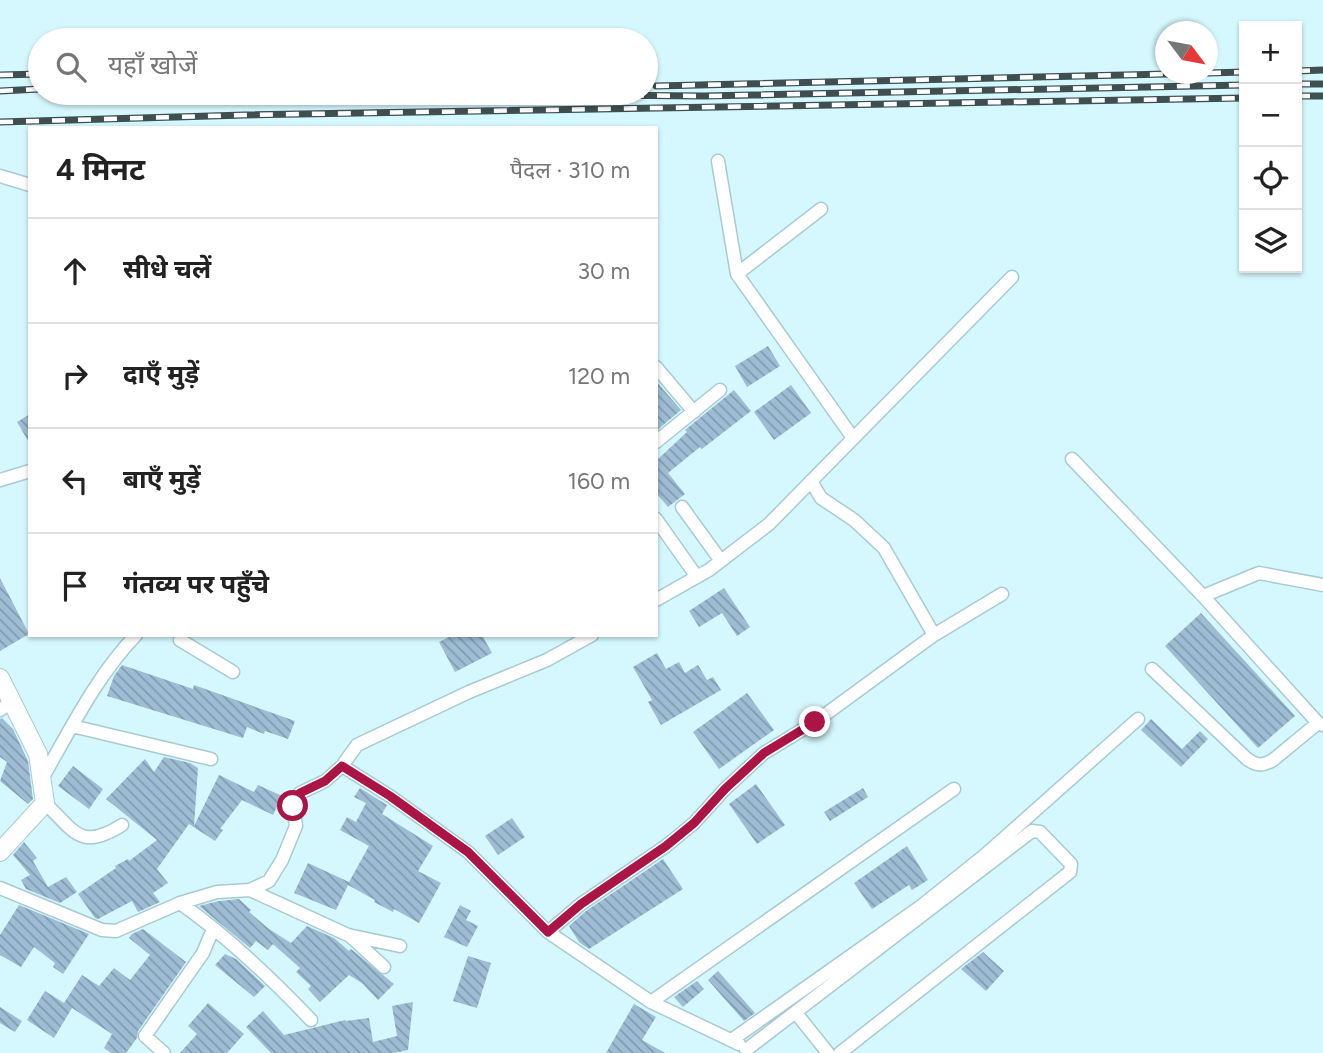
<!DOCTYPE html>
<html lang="hi">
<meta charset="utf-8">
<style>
body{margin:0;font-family:Figtree,"Noto Sans Devanagari",sans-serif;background:#f6f6f6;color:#222}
.controls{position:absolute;right:21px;top:21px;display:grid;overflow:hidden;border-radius:0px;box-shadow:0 2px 5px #0004}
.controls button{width:63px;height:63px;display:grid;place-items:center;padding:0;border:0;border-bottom:2px solid #e0e0e0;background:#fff;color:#222;font:35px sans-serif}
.compass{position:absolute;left:1155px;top:21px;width:63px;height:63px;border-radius:50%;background:#fff;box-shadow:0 2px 5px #0004;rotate:122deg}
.stop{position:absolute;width:21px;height:21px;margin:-16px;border:5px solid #aa1546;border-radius:50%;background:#fff}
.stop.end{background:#aa1546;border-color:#fff;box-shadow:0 2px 7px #0008}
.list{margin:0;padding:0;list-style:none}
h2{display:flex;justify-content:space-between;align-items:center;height:91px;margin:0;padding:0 28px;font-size:30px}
h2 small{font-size:23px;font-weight:400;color:#767676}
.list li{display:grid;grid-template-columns:46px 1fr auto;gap:21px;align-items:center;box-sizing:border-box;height:105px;padding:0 28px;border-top:2px solid #e0e0e0}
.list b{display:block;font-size:26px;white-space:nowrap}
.list em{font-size:23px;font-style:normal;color:#767676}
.icon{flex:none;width:38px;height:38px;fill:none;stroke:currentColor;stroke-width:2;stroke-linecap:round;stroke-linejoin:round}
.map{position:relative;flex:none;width:1323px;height:1053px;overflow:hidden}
.search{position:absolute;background:#fff;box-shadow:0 2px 5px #0004;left:28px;top:28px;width:630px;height:77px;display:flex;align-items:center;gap:18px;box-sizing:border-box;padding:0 24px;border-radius:38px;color:#767676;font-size:26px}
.panel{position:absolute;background:#fff;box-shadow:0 2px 5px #0004;left:28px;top:126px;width:630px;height:511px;border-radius:0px}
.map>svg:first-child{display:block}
.building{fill:url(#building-back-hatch)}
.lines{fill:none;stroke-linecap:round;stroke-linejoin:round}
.street-casing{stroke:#a9cad0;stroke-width:15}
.secondary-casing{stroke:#a9cad0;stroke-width:20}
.street{stroke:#fff;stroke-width:12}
.secondary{stroke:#fff;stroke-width:18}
.rail-casing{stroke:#3f4f51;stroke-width:7}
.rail{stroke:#fdfdfd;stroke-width:4.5;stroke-dasharray:13;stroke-linecap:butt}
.route{stroke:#aa1546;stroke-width:9}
</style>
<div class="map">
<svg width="1323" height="1053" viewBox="0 0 1323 1053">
<defs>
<pattern id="building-back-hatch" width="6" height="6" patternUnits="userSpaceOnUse" patternTransform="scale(1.75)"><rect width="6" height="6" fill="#9ebdd5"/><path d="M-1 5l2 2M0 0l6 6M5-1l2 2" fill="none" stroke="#819bae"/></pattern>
</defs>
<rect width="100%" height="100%" fill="#d5f8fe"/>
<path class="building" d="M768,346L780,366L747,387L735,366Z
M656,381L681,410L656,431Z
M791,385L811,413L774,440L754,412Z
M734,390L751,411L702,449L700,447L668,473L685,494L668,507L656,493V457L658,459L687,432L685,430Z
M30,414V444L17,422Z
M0,578L29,634L0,651Z
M724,588L750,627L737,636L722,613L699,627L689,611Z
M1201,613L1295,716L1258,748L1165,646Z
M453,635H482L492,653L455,672L439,642Z
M657,653L666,669L679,662L685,673L698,665L707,680L713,677L721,690L661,725L648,702L652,700L633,667Z
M122,665L193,689L194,685L295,721L288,739L265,731L264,734L247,727L243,738L107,696L114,676Z
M747,693L774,730L719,769L693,732Z
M2,718L13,729L28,761L33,799L28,804L0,781L7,762L0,757V719Z
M1151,719L1182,749L1200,731L1208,739L1181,767L1141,730Z
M164,757L190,763L198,768L194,826L219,775L254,792L258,785L282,796L273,815L242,800L220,829L223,830L215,841L189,824L157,869L168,883L153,893L160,902L138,912L132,901L98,919L95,918L78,894L116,868L115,866L128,859L129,861L157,840L106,799L145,759L154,772Z
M73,766L103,789L89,809L58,786Z
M756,784L785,825L757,844L729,804Z
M360,788L387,805L382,814L433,846L418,871L441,883L419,923L394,909L393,912L374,902L375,900L348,885L336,910L294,893L308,863L349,882L369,846L340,830L347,817L356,822L366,803L354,797Z
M863,788L868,797L830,821L824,812Z
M512,818L525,837L498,855L485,836Z
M24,842L37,858L33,861L48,887L66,877L77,892L60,903L26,889L21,880L30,875L13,855Z
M907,846L928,880L912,890L909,885L872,909L854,883Z
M663,859L683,889L589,949L579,942L569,926L586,911Z
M239,899L251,910L249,912L269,929L291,943L307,926L334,938L349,951L351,949L394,984L378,1000L362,983L349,975L320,1002L308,989L311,986L296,972L300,968L273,944L268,950L256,941L250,948L199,906L219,901Z
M19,905L89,934L63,974L53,967L55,963L34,947L21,967L0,955V935Z
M460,905L471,911L466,920L478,926L467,947L444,937Z
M143,929L186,962L138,1031L137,1038L126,1053H111L104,1048L112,1034L72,1008L54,1038L27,1020L45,991L64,1003L82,975L99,986L114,968L130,980L150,955L129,938L132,934Z
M983,952L1004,971L986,991L961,969Z
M225,954L236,959L265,986L254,997L215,965Z
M468,956L491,963L477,1008L453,1001Z
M718,971L755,1013L744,1021L708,980Z
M697,981L704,989L683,1007L674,997Z
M413,1002L408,1050L394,1053H271L246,1027L263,1011L284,1035L345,1020L346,1021L369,1018L373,1042L397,1036L392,1006Z
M208,1003L244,1034L227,1053H180L197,1034L188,1026Z
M634,1004L656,1017L642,1040L665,1053H606Z
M0,1007L22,1021L15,1032L0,1023Z"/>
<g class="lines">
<g class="street-casing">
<path id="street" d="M718,161L737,274L853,438
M0,176L30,185
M737,274L821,209
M656,367L694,412
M656,442L720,390
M1072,459L1203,596L1318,723L1323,725
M0,480L30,471
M811,481L821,498L854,520L884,548L934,635
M682,507L721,561
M656,519L697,577
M1203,596L1259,573L1323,585
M656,600L709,570L769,524L1012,277
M182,635L180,640L233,672
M1152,669L1247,759C1257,766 1263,766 1273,760L1318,723
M0,710L12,701
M72,726L211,759
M342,766L390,796L468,852L548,932L651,1002L739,1044
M43,777C70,730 98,674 136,635
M45,803C75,832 81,851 122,825
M0,888L102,930L116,931L180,903L217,892L250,890L348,935L400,946
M250,890L269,881L282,860L296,826L293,806L300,793L325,781L342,766L357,745L469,692L547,660L592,635
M180,903C227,936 271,978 311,1020
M548,932L581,904L666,846L694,823L725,789L764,753L815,722L934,635L1002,594
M349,935L384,967
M651,1002L954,789
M796,1013L828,1053
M733,1039L920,907L985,855L1138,719
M746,1050L1032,831L1040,832L1071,864L1070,872L840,1053
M164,1053L145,1036L203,953L213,929"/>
</g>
<g class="secondary-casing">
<path id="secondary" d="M0,678L38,754L45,803L0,852"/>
</g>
<use href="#street" class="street"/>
<use href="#secondary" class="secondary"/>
<g class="rail-casing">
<path id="rail" d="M1297,71L1323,70
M1208,73L1244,72
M0,75L40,74
M1297,84H1323
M656,86L1167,74
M0,91L40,89
M371,93L704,96L1244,85
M1297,96H1323
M0,122L245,115L1244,98"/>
</g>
<use href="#rail" class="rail"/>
</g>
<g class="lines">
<path class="route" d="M293,806L300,793L325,781L342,766L390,796L468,852L548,932L581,904L666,846L694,823L725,789L764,753L815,722"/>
</g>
</svg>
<div class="controls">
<button>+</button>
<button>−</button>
<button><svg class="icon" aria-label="locate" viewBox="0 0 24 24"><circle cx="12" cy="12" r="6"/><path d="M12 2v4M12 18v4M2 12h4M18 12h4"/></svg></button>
<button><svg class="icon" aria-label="layers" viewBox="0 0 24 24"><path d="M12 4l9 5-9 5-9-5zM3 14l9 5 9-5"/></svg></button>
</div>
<svg class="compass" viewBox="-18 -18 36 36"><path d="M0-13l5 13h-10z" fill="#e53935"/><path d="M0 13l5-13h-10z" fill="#767676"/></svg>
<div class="stop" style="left:293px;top:806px"></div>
<div class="stop end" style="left:815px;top:722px"></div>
<div class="search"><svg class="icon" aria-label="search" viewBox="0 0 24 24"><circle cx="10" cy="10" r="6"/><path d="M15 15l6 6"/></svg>यहाँ खोजें</div>
<section class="panel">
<h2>4 मिनट<small>पैदल · 310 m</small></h2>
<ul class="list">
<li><svg class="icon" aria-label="ahead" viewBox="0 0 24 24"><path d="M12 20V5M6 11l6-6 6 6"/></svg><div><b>सीधे चलें</b></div><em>30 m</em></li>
<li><svg class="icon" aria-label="right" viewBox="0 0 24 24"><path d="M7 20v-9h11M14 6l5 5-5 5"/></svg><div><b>दाएँ मुड़ें</b></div><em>120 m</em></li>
<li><svg class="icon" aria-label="left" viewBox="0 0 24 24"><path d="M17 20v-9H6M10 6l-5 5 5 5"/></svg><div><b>बाएँ मुड़ें</b></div><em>160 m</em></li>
<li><svg class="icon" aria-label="arrive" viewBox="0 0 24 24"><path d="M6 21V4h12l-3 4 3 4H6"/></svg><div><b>गंतव्य पर पहुँचे</b></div></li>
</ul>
</section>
</div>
